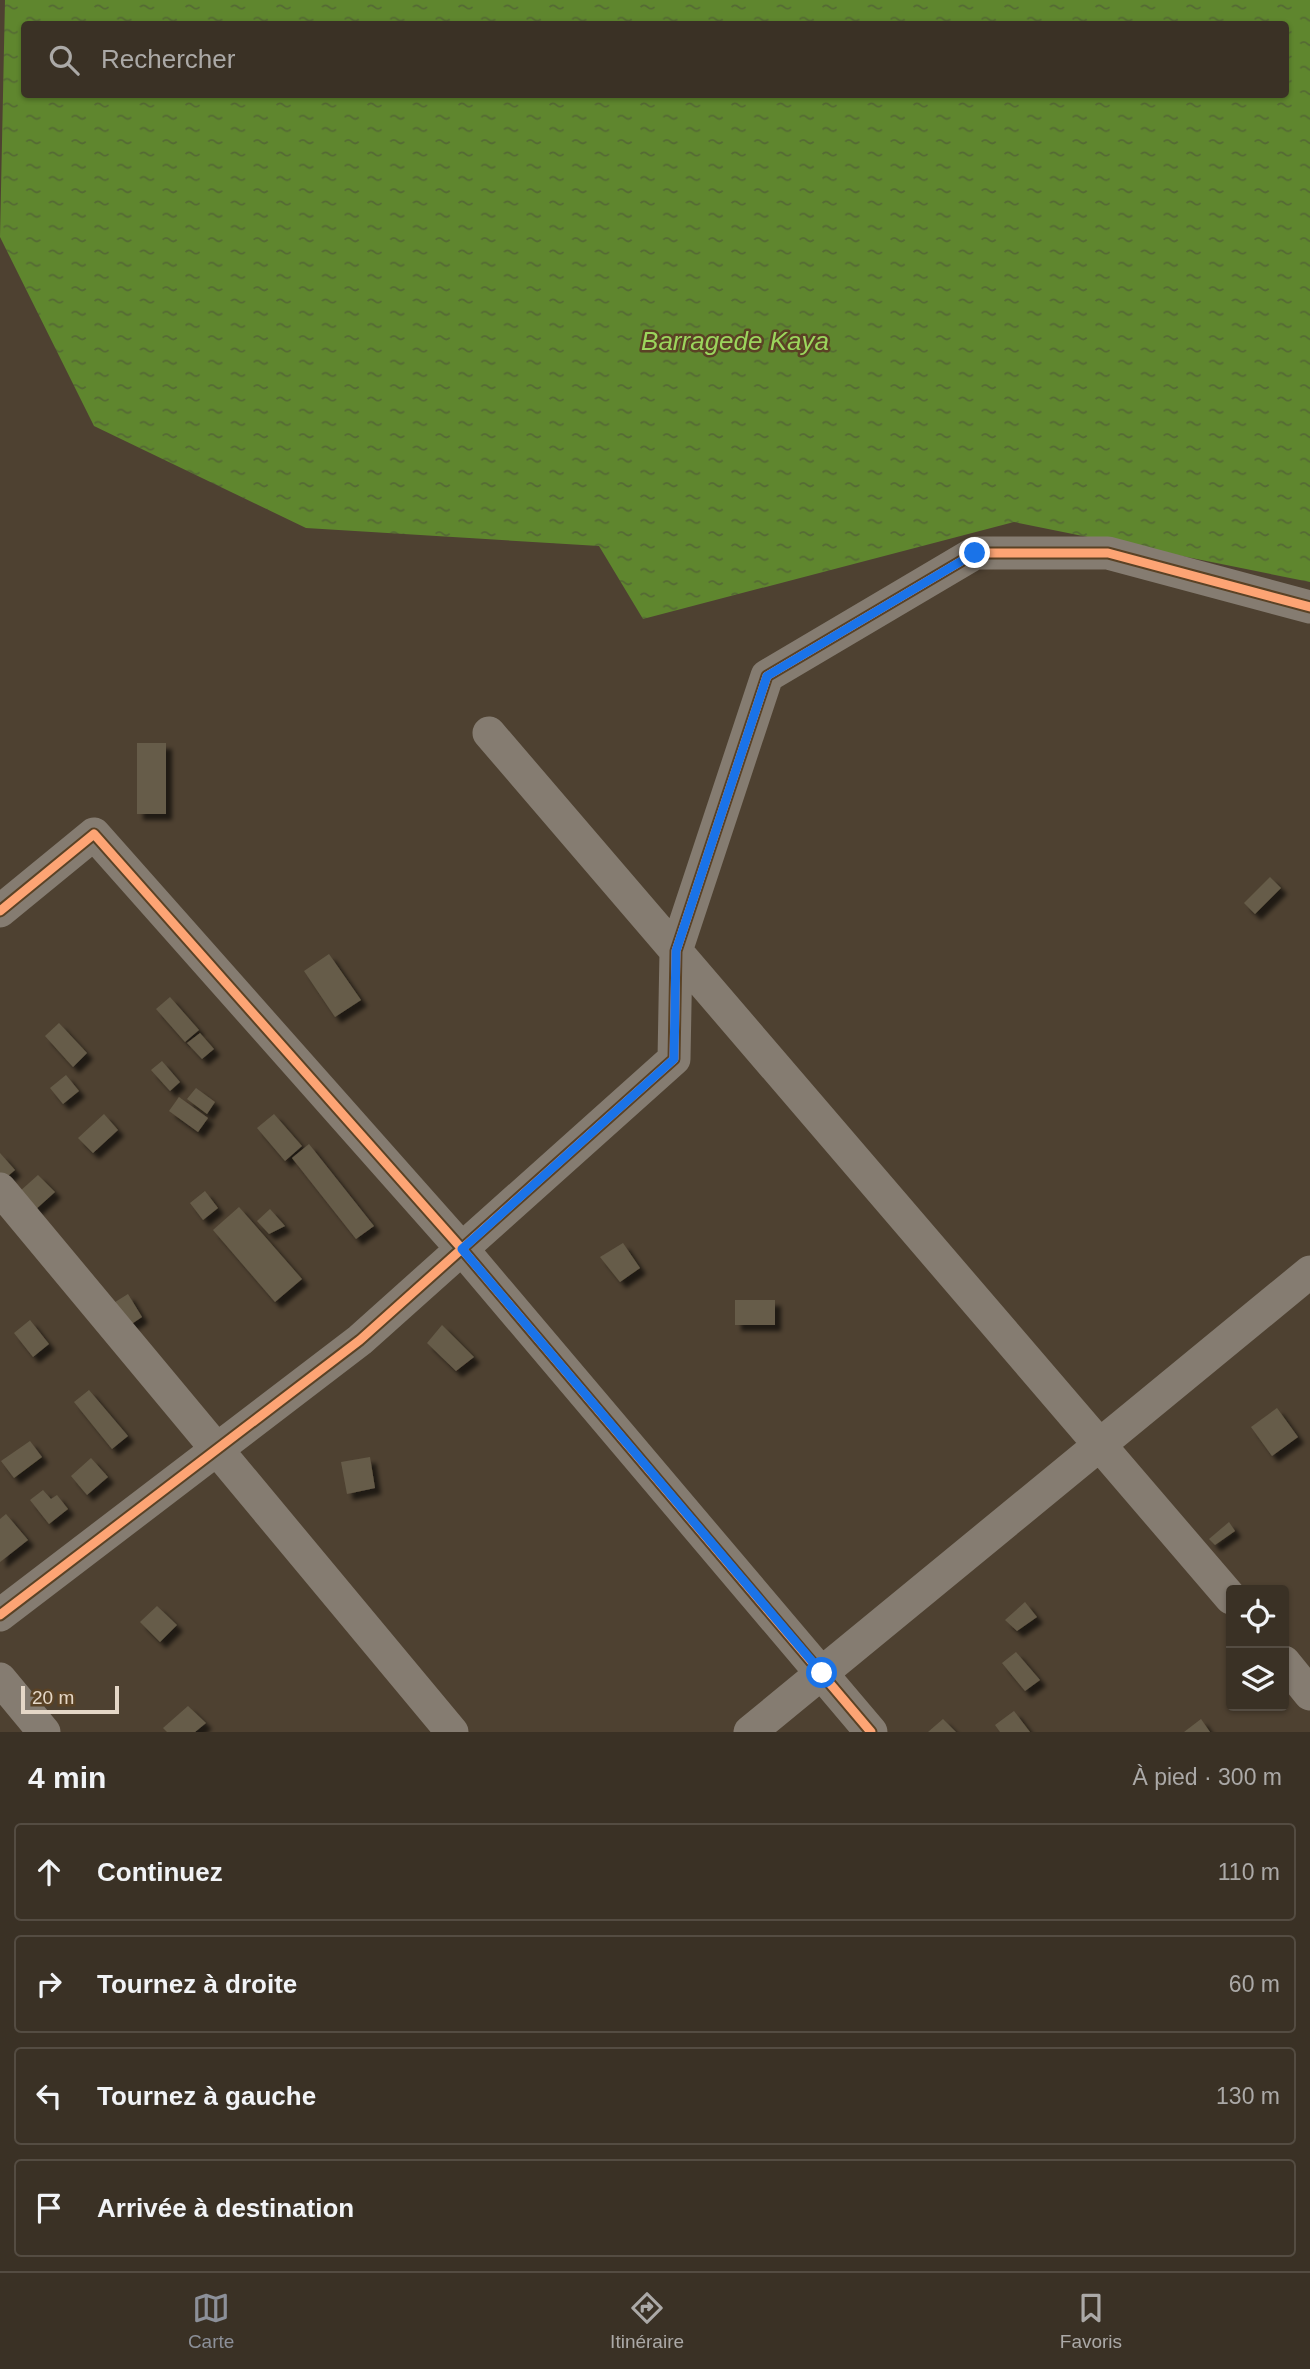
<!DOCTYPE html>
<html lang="fr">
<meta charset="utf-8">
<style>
body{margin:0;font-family:Arial,sans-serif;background:#41392d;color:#f1f3f6}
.controls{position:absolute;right:21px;bottom:21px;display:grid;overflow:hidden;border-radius:7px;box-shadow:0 2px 5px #0004}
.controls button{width:63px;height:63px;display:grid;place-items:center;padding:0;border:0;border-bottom:2px solid #544c42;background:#3a3125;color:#f1f3f6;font:35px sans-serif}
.scale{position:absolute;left:21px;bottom:18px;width:98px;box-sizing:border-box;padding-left:7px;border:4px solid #e5d7c7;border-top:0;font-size:19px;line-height:24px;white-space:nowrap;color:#e5d7c7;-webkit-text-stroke:5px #5a4225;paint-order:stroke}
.stop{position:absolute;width:21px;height:21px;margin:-16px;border:5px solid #1a73e8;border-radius:50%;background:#fff}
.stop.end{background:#1a73e8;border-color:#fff;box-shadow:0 2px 7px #0008}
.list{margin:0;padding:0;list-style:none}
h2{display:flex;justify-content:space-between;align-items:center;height:91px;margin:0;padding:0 28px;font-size:30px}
h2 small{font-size:23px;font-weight:400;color:#aba9a7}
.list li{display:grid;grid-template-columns:46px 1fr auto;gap:21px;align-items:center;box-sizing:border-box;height:98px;margin:0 14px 14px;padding:0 14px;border:2px solid #544c42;border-radius:7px}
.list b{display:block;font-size:26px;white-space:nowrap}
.list em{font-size:23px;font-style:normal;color:#aba9a7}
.icon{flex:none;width:38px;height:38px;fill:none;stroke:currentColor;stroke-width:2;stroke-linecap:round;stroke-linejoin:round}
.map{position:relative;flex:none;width:1310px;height:1732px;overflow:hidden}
.search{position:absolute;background:#3a3125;box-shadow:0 2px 5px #0004;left:21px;right:21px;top:21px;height:77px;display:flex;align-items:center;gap:18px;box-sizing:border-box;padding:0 24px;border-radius:7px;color:#aba9a7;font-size:26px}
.sheet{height:539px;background:#3a3125}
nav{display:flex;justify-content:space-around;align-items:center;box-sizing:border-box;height:98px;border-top:2px solid #544c42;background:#3a3125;font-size:19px;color:#aba9a7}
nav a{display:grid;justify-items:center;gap:4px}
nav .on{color:#8c9099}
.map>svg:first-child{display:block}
.water{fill:url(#water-ripples);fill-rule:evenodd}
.building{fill:#665c49;filter:url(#shadow)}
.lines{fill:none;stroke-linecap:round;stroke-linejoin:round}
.minor{stroke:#857c71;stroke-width:33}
.cycleway-casing{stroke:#5a4225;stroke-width:13}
.cycleway{stroke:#fda474;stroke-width:9}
.route{stroke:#1a73e8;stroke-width:9}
.labels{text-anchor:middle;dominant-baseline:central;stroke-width:5;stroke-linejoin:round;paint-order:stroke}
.water-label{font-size:26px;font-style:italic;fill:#9bd55c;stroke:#5a4225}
</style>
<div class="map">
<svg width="1310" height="1732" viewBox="0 0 1310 1732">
<defs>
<pattern id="water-ripples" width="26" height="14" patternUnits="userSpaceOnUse" patternTransform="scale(1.75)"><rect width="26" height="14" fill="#5f862e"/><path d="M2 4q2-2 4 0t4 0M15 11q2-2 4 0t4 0" fill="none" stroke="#556a34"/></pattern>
<filter id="shadow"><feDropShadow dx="6" dy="6" stdDeviation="2" flood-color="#0009"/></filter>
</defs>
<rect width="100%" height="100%" fill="#4e4131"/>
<path class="water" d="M5,0H1310V582L1014,522L643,619L599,546L306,528L94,426L0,237ZM24,24H1286V94H24Z"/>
<path class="building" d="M137,743H166V814H137Z
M1270,877L1281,888L1255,914L1244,903Z
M329,954L361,1000L335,1017L304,971Z
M170,997L199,1030L185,1042L156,1009Z
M59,1023L87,1053L73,1067L45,1036Z
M200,1033L214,1049L202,1059L187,1043Z
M162,1061L180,1082L170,1091L151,1070Z
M66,1075L79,1091L63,1104L50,1088Z
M196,1088L215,1102L207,1114L187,1099Z
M179,1097L208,1118L198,1132L169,1111Z
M104,1114L118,1130L93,1153L78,1138Z
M274,1114L302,1146L285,1161L257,1128Z
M309,1144L374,1226L356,1239L292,1158Z
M0,1153L15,1170L2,1181L0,1178Z
M38,1175L55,1192L35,1210L19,1192Z
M205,1191L218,1208L203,1220L190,1203Z
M239,1207L302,1279L275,1302L213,1230Z
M270,1209L285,1226L269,1234L257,1221Z
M623,1243L640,1268L620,1282L600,1257Z
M128,1294L142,1317L127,1327L112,1304Z
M735,1300H775V1325H735Z
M30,1320L49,1344L33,1357L14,1333Z
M442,1325L474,1357L456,1371L427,1343Z
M89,1390L128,1436L112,1449L74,1402Z
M1277,1408L1298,1437L1272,1456L1251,1427Z
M30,1441L42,1457L14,1478L1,1461Z
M370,1457L375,1488L347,1494L341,1462Z
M91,1458L108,1477L87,1495L71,1476Z
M43,1490L51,1499L57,1495L68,1509L49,1524L30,1500Z
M6,1514L28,1540L0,1562V1519Z
M1229,1522L1235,1531L1215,1545L1209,1539Z
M1025,1602L1037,1617L1017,1631L1005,1620Z
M157,1606L177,1625L160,1642L140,1622Z
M1016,1652L1040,1680L1025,1691L1002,1663Z
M188,1706L206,1723L195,1732H167L163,1728Z
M1014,1711L1030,1732H1000L995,1725Z
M943,1719L956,1732H928Z
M1201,1719L1210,1732H1184Z"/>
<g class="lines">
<path class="minor" d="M489,733L1231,1598
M0,911L94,834L462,1249L871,1732
M0,1189L452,1732
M0,1615L360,1340L674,1059L676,951L767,676L975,553H1108L1310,607
M1284,1662L1310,1694
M0,1679L44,1732
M750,1732L1310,1272"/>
<g class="cycleway-casing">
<path id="cycleway" d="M0,911L94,834L462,1249L871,1732
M0,1615L360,1340L674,1059L676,951L767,676L975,553H1108L1310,607"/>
</g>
<use href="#cycleway" class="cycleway"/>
</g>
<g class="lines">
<path class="route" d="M822,1673L462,1249L674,1059L676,951L767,676L975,553"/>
</g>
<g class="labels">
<g class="water-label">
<text x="735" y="341">Barragede Kaya</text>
</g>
</g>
</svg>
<div class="controls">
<button><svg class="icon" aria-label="locate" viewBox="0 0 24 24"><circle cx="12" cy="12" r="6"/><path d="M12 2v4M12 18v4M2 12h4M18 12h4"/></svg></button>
<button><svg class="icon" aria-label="layers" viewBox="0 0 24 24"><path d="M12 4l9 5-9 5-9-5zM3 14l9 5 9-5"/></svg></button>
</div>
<div class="scale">20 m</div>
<div class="stop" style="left:822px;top:1673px"></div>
<div class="stop end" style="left:975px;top:553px"></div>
<div class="search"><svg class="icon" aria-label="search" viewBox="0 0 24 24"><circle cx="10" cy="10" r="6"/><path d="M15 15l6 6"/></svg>Rechercher</div>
</div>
<section class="sheet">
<h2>4 min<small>À pied · 300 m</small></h2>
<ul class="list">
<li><svg class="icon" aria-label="ahead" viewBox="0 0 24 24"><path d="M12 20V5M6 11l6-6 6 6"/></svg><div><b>Continuez</b></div><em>110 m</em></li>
<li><svg class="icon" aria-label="right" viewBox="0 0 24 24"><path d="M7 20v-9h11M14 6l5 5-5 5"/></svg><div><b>Tournez à droite</b></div><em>60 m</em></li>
<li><svg class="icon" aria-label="left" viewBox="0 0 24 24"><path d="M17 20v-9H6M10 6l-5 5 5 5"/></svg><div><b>Tournez à gauche</b></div><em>130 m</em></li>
<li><svg class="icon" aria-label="arrive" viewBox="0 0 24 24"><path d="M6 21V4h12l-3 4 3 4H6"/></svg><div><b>Arrivée à destination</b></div></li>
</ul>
</section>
<nav>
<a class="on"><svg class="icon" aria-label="map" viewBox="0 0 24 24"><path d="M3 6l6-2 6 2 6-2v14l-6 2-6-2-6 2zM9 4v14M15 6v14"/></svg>Carte</a>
<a><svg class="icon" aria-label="directions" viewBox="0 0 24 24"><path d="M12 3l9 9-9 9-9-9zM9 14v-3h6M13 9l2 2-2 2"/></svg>Itinéraire</a>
<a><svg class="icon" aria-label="saved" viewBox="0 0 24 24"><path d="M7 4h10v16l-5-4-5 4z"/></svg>Favoris</a>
</nav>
